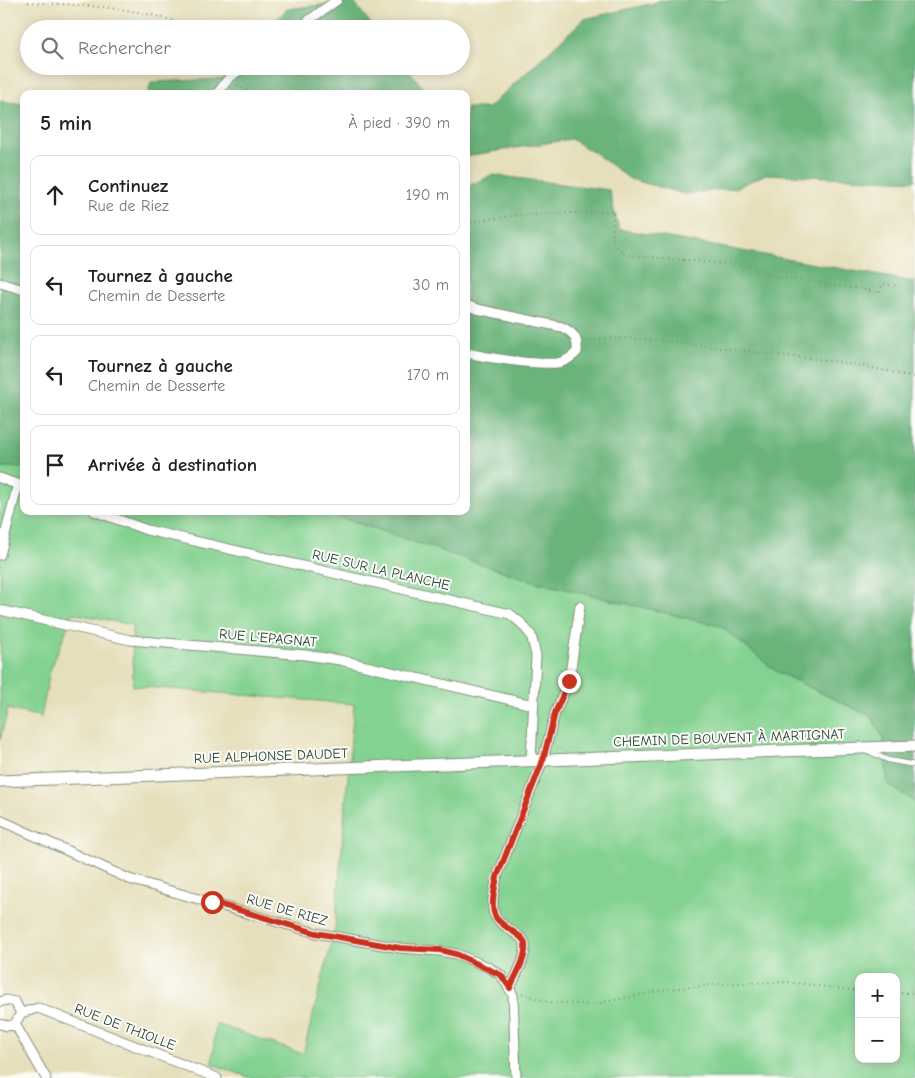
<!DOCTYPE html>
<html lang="fr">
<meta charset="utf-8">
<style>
body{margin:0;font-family:"Comic Neue",sans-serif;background:#f6f6f6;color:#202124}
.controls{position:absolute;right:15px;bottom:15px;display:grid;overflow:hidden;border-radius:10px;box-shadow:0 2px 12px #0003}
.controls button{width:45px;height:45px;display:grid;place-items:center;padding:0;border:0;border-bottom:1px solid #e0e0e0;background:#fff;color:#202124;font:25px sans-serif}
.stop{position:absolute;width:15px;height:15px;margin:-11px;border:4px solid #c8321e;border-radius:50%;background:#fff}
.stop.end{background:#c8321e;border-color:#fff;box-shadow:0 1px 5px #0008}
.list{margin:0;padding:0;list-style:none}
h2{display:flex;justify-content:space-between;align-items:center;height:65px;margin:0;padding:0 20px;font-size:21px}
h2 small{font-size:16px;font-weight:400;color:#757577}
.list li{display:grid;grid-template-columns:32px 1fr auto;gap:15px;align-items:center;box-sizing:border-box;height:80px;margin:0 10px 10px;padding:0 10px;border:1px solid #e0e0e0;border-radius:10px}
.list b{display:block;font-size:19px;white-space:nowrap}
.list p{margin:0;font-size:16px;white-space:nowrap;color:#757577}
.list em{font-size:16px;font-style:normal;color:#757577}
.icon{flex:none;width:28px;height:28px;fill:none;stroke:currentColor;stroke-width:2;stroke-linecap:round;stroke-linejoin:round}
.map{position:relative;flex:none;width:915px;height:1078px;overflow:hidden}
.search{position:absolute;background:#fff;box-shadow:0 2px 12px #0003;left:20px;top:20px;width:450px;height:55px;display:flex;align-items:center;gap:12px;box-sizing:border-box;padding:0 18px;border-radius:28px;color:#757577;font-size:19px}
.panel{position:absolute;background:#fff;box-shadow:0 2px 12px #0003;left:20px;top:90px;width:450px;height:425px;border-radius:10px}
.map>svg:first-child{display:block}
.green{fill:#84d291;stroke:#528862;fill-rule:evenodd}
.forest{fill:#6bb47b;stroke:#457858}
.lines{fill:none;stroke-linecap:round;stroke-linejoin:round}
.service-casing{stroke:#828e78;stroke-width:6}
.minor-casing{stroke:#828e78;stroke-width:11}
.tertiary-casing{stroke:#828e78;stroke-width:13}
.path{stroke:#828e78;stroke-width:2;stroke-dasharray:1 4;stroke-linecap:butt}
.service{stroke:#fff;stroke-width:4.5}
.minor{stroke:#fff;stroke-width:9}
.tertiary{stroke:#fff;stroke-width:11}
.route{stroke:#c8321e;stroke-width:6}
.labels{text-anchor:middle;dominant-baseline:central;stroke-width:4;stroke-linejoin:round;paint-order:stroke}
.street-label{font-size:14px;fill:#1f3d34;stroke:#fdfcf7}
</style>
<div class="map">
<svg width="915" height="1078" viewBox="0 0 915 1078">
<rect width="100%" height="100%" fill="#fdfcf7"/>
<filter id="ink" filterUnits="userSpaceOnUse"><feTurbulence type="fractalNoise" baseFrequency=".02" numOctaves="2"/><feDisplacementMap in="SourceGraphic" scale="10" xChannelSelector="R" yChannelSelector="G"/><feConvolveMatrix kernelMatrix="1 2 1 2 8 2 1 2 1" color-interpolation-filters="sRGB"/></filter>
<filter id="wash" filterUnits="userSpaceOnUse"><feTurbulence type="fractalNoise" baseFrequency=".0096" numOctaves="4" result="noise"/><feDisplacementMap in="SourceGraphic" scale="20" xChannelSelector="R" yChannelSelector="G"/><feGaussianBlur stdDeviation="1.12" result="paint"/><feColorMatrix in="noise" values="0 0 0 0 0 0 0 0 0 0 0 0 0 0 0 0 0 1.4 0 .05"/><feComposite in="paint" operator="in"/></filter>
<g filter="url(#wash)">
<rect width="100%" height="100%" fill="#e6dfbb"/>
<path class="green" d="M0,467H24V511H321L536,582L721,626L776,671L872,717L883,738L888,784L915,802V1078H251L212,1064L216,1024L303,1054L335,929L354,704L133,686L132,625L73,613L50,671L41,717L8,709L0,740ZM859,977H896V1059H859Z"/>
<path class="forest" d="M658,0H915V181L766,174L735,188L684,194L630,179L596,154L571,139L466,156V108H488L584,19L658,2Z
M353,1L375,29H269L287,9Z
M234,66H405L428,94H148L151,82L223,79Z
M0,101L24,104V467H0Z
M493,175L609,190L619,229L915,282V802L888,784L883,738L872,717L776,671L720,626L536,582L321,511H466V187Z"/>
</g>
<g filter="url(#ink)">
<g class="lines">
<g class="service-casing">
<path id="service" d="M870,752L888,760L915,765"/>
</g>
<g class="minor-casing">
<path id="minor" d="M297,29L337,0
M217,94L228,79L245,66
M0,283L24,290
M466,305L477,309L562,327C574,333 578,338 577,352C572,357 565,362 557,363C533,365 490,358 466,353
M0,478L24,487
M94,511L147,530L510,614L521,623L531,635L536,655L531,761
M0,555L18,484
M0,610L130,640L305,655L340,660L533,705
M0,820L129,879L316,933L400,948L440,951L456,954L488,967L501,975L513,995L516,1078
M510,989C515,976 527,958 525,944C524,935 500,927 495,916C490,905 495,888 497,877L543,760L555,713L569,681L580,606
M0,1002L6,1000L15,1002L21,1013L15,1024L7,1026L0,1024
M21,1013L38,1008L217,1078
M15,1024L46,1078"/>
</g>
<g class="tertiary-casing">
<path id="tertiary" d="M0,781L915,746"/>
</g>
<path class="path" d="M28,2C83,6 143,6 194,29
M237,85L252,94
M466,223L510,216L613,211V243L625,255L751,266L765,275L879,292L883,284L899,286
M585,341C633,333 682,344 730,349C792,357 855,361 915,378
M522,993L548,1002L591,1005L668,989L733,983L788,982L859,991
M896,993H915"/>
<use href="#service" class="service"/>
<use href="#minor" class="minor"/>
<use href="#tertiary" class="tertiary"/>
</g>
</g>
<g class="lines" filter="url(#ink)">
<path class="route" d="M212,902L316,933L400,948L440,950L456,954L501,975L510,988C515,976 527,958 525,944C525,935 500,927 495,916C490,905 495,888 497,877L543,760L555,713L569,681"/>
</g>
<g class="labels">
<g class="street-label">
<text transform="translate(381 570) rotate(13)">RUE SUR LA PLANCHE</text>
<text transform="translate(268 638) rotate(5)">RUE L'EPAGNAT</text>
<text transform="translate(729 738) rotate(-2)">CHEMIN DE BOUVENT À MARTIGNAT</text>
<text transform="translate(271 756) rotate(-2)">RUE ALPHONSE DAUDET</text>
<text transform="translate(287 910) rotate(16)">RUE DE RIEZ</text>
<text transform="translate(125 1027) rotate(21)">RUE DE THIOLLE</text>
</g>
</g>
</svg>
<div class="controls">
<button>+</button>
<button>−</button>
</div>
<div class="stop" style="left:212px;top:902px"></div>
<div class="stop end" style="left:569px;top:681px"></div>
<div class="search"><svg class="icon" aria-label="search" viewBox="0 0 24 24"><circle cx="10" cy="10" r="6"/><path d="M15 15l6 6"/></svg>Rechercher</div>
<section class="panel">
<h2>5 min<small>À pied · 390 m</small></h2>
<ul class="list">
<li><svg class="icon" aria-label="ahead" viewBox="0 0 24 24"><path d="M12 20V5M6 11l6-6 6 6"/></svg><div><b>Continuez</b><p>Rue de Riez</p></div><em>190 m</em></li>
<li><svg class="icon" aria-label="left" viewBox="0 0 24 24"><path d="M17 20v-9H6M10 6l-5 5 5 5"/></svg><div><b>Tournez à gauche</b><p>Chemin de Desserte</p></div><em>30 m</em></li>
<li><svg class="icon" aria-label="left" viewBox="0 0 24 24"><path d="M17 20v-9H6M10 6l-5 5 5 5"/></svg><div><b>Tournez à gauche</b><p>Chemin de Desserte</p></div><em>170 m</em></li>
<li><svg class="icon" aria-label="arrive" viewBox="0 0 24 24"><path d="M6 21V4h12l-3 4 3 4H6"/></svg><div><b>Arrivée à destination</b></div></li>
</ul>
</section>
</div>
